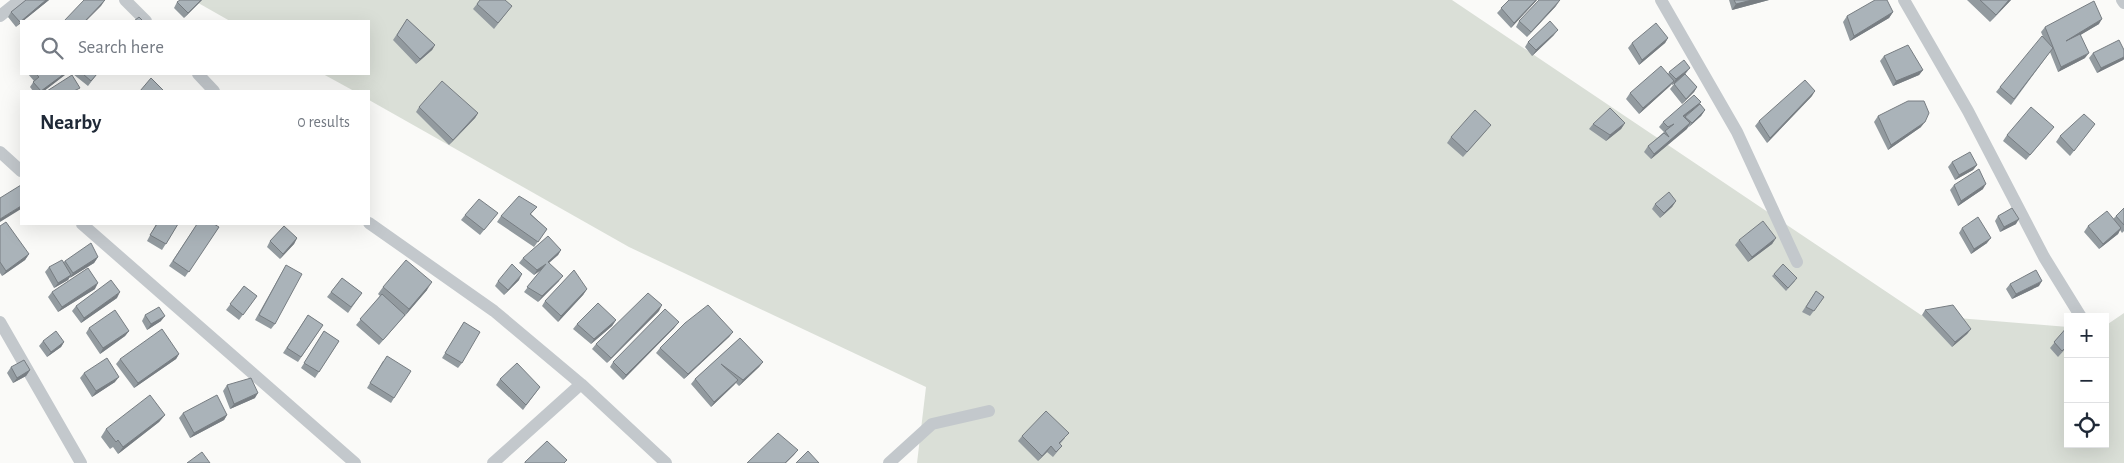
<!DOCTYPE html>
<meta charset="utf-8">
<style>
body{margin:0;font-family:"Alegreya Sans",sans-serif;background:#f2f2f3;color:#1f2937}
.controls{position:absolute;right:15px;bottom:15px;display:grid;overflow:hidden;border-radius:0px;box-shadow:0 5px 20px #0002}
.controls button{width:45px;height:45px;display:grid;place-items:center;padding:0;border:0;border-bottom:1px solid #e0e1e3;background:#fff;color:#1f2937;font:25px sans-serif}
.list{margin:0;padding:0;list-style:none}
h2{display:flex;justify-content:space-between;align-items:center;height:65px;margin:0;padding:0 20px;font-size:21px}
h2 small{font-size:16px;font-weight:400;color:#747a83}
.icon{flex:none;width:28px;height:28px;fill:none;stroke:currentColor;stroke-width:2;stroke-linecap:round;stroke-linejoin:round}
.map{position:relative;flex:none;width:2124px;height:463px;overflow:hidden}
.search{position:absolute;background:#fff;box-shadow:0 5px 20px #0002;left:20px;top:20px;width:350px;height:55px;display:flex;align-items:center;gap:12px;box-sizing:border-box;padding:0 18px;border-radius:0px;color:#747a83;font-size:19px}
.panel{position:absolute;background:#fff;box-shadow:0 5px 20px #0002;left:20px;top:90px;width:350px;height:135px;border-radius:0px}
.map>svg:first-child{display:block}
.green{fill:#dadfd7}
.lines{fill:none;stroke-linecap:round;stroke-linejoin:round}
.minor{stroke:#c3c8cc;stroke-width:12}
.wall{fill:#929a9f}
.shaded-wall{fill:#777d82}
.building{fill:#aab3b9;stroke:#777d82}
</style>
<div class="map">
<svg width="2124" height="463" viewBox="0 0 2124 463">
<rect width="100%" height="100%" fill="#fafaf8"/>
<path class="green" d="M193,0H1452L1921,315L2068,327V444H2105V326L2124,313V463H917L926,387L629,247L369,100V91H354L323,74H369V21H230Z"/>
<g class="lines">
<path class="minor" d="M125,0L146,21
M1661,0L1737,132L1797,262
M1904,0L1968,111L2044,257L2081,317
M2122,0L2124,3
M0,16L20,0
M198,74L214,91
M0,152L21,171
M369,223L494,311L581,384L666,463
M82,224L355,463
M0,322L81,463
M493,463L581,384
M889,463L932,424L989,411"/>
</g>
<path class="wall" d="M26,0H49L23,21H21L16,27L8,17L11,12Z
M202,0L184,18L174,8L177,2Z
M480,0L512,6L494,29L473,9Z
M1509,0H1537L1511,28L1497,13Z
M1729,0H1769L1732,10Z
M1967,0H2011L1990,22Z
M1556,6L1527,37L1516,27L1519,21Z
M1893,12L1889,18L1850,41L1843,22L1847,16Z
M407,19L435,45L432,50L416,64L393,40Z
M2099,24L2080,35L2085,58L2058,72L2050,52L2011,105L1996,92L2000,87L2044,39L2041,32L2045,27Z
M1554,35L1532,56L1525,47L1528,42Z
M1668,38L1665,43L1639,65L1628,48L1632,43Z
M2124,50V59L2123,60L2097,73L2089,58L2093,53Z
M1884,56L1923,70L1919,75L1893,86L1880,61Z
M1669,72L1686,73L1685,74L1697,87L1694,92L1682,104L1670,89L1674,84L1678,80L1672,85V84L1639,114L1626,99L1630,93L1668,74Z
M28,74H64L65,75L44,91H33L30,87L34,81Z
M73,74H97L88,86Z
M1812,96L1767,143L1755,126L1759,121Z
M1701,102L1697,107L1684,117L1685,118V117L1705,110L1701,116L1651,159L1644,152L1648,146L1664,132L1659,127L1663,122Z
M419,107L478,113L475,118L449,145L416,112Z
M1878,116L1921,127L1888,150L1874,122Z
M1625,123L1621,129L1606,141L1589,129L1593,124Z
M2095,124L2070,156L2056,142L2060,136Z
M2054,127L2026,160L2003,141L2007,135Z
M1487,130L1463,157L1447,143L1451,137Z
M1952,162L1977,165L1973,170L1955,180L1948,167Z
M1954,185L1983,189L1958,206L1950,190Z
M1676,201L1672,207L1660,218L1652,209L1655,204Z
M537,207L531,214L547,229L534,247L497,222L501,216Z
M2124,208V231L2122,233L2120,230L2118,234L2099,249L2084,232L2088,226L2113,219Z
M498,213L480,235L461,220L465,215Z
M1998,216L2016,224L2000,232L1995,221Z
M156,224H178L162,250L147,241Z
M197,224L219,227L185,277L169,266Z
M0,226L29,254L25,260L2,276L0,273Z
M1962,228L1987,243L1971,254L1959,233Z
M297,238L294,244L280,259L267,247L270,241Z
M1776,238L1772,244L1748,262L1735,245L1739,240Z
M561,250L558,255L549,263L559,281L538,302L524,292L541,270L534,275L519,263L523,258Z
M98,257L94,263L69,278L68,280L54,288L45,272L49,267L63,262L65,261Z
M286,265L275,324L271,329L255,320Z
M1774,274L1795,281L1786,291L1772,276Z
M342,278L362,293L348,313L327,297Z
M519,280L504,295L495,286L498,281Z
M2010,284L2039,286L2012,299L2006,289Z
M244,286L257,296L239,320L226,310Z
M383,287L427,290L379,345L356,325L380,296L378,294Z
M95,289L58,312L48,297L52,292Z
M587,289L583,295L558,322L542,306L545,301Z
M1816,291L1824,297L1810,316L1802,312Z
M117,298L81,323L72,311L76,306Z
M1925,310L1971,329L1967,334L1952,347L1922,315Z
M659,311L607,363L592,349L596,344Z
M145,315L161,321L147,330L142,321Z
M308,315L323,325L298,362L283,353Z
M616,320L612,326L591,344L573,329L577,324Z
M464,322L462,363L458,368L442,358Z
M2068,326V346L2058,357L2050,348Z
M675,327L623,380L610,367L613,362Z
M89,328L129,331L125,336L100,354L86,333Z
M324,331L339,341L315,378L301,368Z
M733,332L729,337L684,379L656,353L660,348Z
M740,338L763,362L759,367L739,386L736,383L711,407L691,384L695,379Z
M43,341L64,342L61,347L47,357L39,346Z
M179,354L176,359L134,388L116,364L120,359Z
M383,361L394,398L391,403L367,388Z
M11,367L30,370L26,376L13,383L7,373Z
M84,373L115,382L92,397L80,378Z
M500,379L540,387L523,410L496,385Z
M227,385L255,398L230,409L223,391Z
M183,413L227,415L224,420L190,438L179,418Z
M165,415L159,422L118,454L113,447L110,449L101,437L106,429Z
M1022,436L1065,438L1060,444L1062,446L1053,457L1047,452L1038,461L1018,441Z"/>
<path class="shaded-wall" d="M46,0H49L23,21H21V23L16,27L20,22Z
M105,0L101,6L86,21H85Z
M201,0H202L184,18L188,13Z
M1536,0H1537L1511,28L1514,23Z
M1560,0L1556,6L1527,37L1531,32Z
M1752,0H1769L1732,10L1736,4Z
M2009,0H2011L1990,22L1996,15Z
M1893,12L1889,18L1850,41L1854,36Z
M2102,19L2099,24L2062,46L2066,41Z
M1558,30L1554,35L1532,56L1536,50Z
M1668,38L1665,43L1639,65L1642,60Z
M435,45L432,50L416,64L420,59Z
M2089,53L2085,58L2058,72L2061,67Z
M2124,57V59L2123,60L2097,73L2101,68Z
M1690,68L1686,73L1672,85L1676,79Z
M1923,70L1919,75L1893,86L1896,81Z
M64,74H66L44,91H41Z
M1674,81L1670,86L1639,114L1643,108Z
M1697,87L1694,92L1682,104L1686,99Z
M1815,91L1812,96L1767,143L1770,138Z
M1701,102L1697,107L1679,121L1683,116Z
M1705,110L1701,116L1688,128L1692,123Z
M478,113L475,118L449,145L453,140Z
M1925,122L1921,127L1888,150L1891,145Z
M1625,123L1621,129L1606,141L1610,135Z
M1690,123L1687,129L1651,159L1654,154Z
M1977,165L1973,170L1955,180L1959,175Z
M1986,184L1983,189L1958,206L1961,201Z
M1676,201L1672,207L1660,218L1664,213Z
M21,206V209L0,222V219Z
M2019,219L2016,224L2000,232L2004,227Z
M2121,228L2118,234L2099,249L2103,244Z
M297,238L294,244L280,259L283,254Z
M1776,238L1772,244L1748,262L1752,257Z
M1991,238L1987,243L1971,254L1974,249Z
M561,250L558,255L544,267L548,262Z
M29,254L25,260L2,276L6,271Z
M98,257L94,263L70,278L73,273Z
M546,264L542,269L534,275L537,270Z
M522,274L519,280L504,295L508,290Z
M71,275L68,280L54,288L58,283Z
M563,276L559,281L538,302L542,296Z
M2042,281L2039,286L2012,299L2016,294Z
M432,282L427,290L404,317L409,309Z
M98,283L95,289L58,312L62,307Z
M587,289L583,295L558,322L561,316Z
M120,292L117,298L81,323L84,318Z
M662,305L659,311L607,363L611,358Z
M165,316L161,321L147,330L151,324Z
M616,320L612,326L591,344L594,339Z
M679,322L675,327L623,380L626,375Z
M1971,329L1967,334L1952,347L1955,342Z
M129,331L125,336L100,354L103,348Z
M733,332L729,337L684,379L688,374Z
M64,342L61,347L47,357L51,352Z
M179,354L176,359L134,388L138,383Z
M763,362L759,367L739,386L743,380Z
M30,370L26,376L13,383L17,378Z
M119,377L115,382L92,397L96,391Z
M738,380L734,385L711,407L714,402Z
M258,393L255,398L230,409L234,404Z
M165,415L159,422L118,454L123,447Z
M227,415L224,420L190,438L194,433Z
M1051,446L1047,452L1038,461L1042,456Z
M798,450L794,455L786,463H785Z"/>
<path class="building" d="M26,0H46L20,22L11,12Z
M84,0H105L85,21H64Z
M180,0H201L188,13L177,2Z
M480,0H505L512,6L498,23L477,4Z
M1509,0H1536L1514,23L1501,8Z
M1539,0H1560L1531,32L1519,21Z
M1734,0H1752L1736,4Z
M1875,0H1887L1893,12L1854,36L1847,16Z
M1980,0H2009L1996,15Z
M2094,1L2102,19L2066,41L2080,34L2089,53L2061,67L2045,27Z
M139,17L143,21H134Z
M407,19L435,45L420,59L397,35Z
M1550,21L1558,30L1536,50L1528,42Z
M1656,23L1668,38L1642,60L1632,43Z
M2042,36L2053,48L2014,99L2000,87Z
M2119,40L2124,50V57L2101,68L2093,53Z
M1908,45L1923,70L1896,81L1884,56Z
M1684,60L1690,68L1676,79L1669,72Z
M1661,66L1674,81L1643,108L1630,93Z
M36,74H64L41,91L33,82L39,77Z
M83,74H97L91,81Z
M1685,74L1697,87L1686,99L1674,84Z
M72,75L80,88L74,91H47Z
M151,78L164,91H140Z
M1805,80L1815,91L1770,138L1759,121Z
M442,81L478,113L453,140L419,107Z
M1694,95L1701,102L1683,116L1690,123L1654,154L1648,146L1664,133L1669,137L1665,131L1674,124L1668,127L1663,122Z
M1908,101H1924L1929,113L1925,122L1891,145L1878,116Z
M1700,104L1705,110L1692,123L1685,117Z
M2031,107L2054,127L2030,155L2007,135Z
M1610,108L1625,123L1610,135L1593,124Z
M1475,110L1491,125L1467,152L1451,137Z
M2084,114L2095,124L2074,151L2060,136Z
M1970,152L1977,165L1959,175L1952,162Z
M1979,169L1986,184L1961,201L1954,185Z
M21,185V206L0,219V198Z
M1669,192L1676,201L1664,213L1655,204Z
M519,196L537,207L530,214L547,229L538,242L501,216Z
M479,199L498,213L484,230L465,215Z
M2012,208L2019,219L2004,227L1998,216Z
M2124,208V225L2116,216Z
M2107,211L2121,228L2103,244L2088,226Z
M1978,217L1991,238L1974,249L1962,228Z
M1763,221L1776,238L1752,257L1739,240Z
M6,222L29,254L6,271L0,262V226Z
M157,224H178L166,244L150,235Z
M197,224H214L219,227L189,272L173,261Z
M284,226L297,238L283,254L270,241Z
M548,236L561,250L548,262L563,276L542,296L527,287L546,264L537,270L523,258Z
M91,243L98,257L73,273L65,261Z
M62,260L71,275L58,283L49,267Z
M406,260L432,282L409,309L383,287Z
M512,264L522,274L508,290L498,281Z
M1783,264L1797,278L1788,288L1774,274Z
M286,265L302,274L275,324L259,315Z
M88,268L98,283L62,307L52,292Z
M574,270L587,289L561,316L545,301Z
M2036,270L2042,281L2016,294L2010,284Z
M342,278L362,293L351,307L331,292Z
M111,280L120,292L84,318L76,306Z
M244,286L257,296L243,315L230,304Z
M1816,291L1824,297L1814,311L1806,307Z
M648,293L662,305L611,358L596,344Z
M382,294L405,315L383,340L360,319Z
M598,303L616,320L594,339L577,324Z
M708,305L733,332L688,374L660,348L685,323Z
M1953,305L1971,329L1955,342L1925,310Z
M159,307L165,316L151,324L145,315Z
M665,309L679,322L626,375L613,362Z
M115,310L129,331L103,348L89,328Z
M308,315L323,325L301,357L287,348Z
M464,322L480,332L462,363L445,353Z
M2068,326V345L2062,351L2054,342Z
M162,329L179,354L138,383L120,359Z
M56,331L64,342L51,352L43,341Z
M324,331L339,341L319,372L304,363Z
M740,338L763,362L743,380L721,364L738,380L714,402L695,379Z
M387,356L411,371L394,398L370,383Z
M107,358L119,377L96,391L84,373Z
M24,360L30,370L17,378L11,367Z
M517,363L540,387L526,405L500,379Z
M251,378L258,393L234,404L227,385Z
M150,395L165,415L123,447L118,440L116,442L106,429Z
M217,395L227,415L194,433L183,413Z
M1046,411L1069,433L1059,443L1062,446L1056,452L1051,446L1042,456L1022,436Z
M778,433L798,450L785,463H747Z
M547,441L567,460L564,463H525V462Z
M808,451L819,463H796Z
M202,452L210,463H187Z"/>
</svg>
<div class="controls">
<button>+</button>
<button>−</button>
<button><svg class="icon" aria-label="locate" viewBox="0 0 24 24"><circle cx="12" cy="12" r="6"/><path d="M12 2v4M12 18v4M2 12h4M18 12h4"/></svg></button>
</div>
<div class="search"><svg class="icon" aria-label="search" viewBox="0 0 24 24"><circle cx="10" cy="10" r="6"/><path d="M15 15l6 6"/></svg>Search here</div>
<section class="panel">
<h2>Nearby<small>0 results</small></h2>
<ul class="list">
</ul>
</section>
</div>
